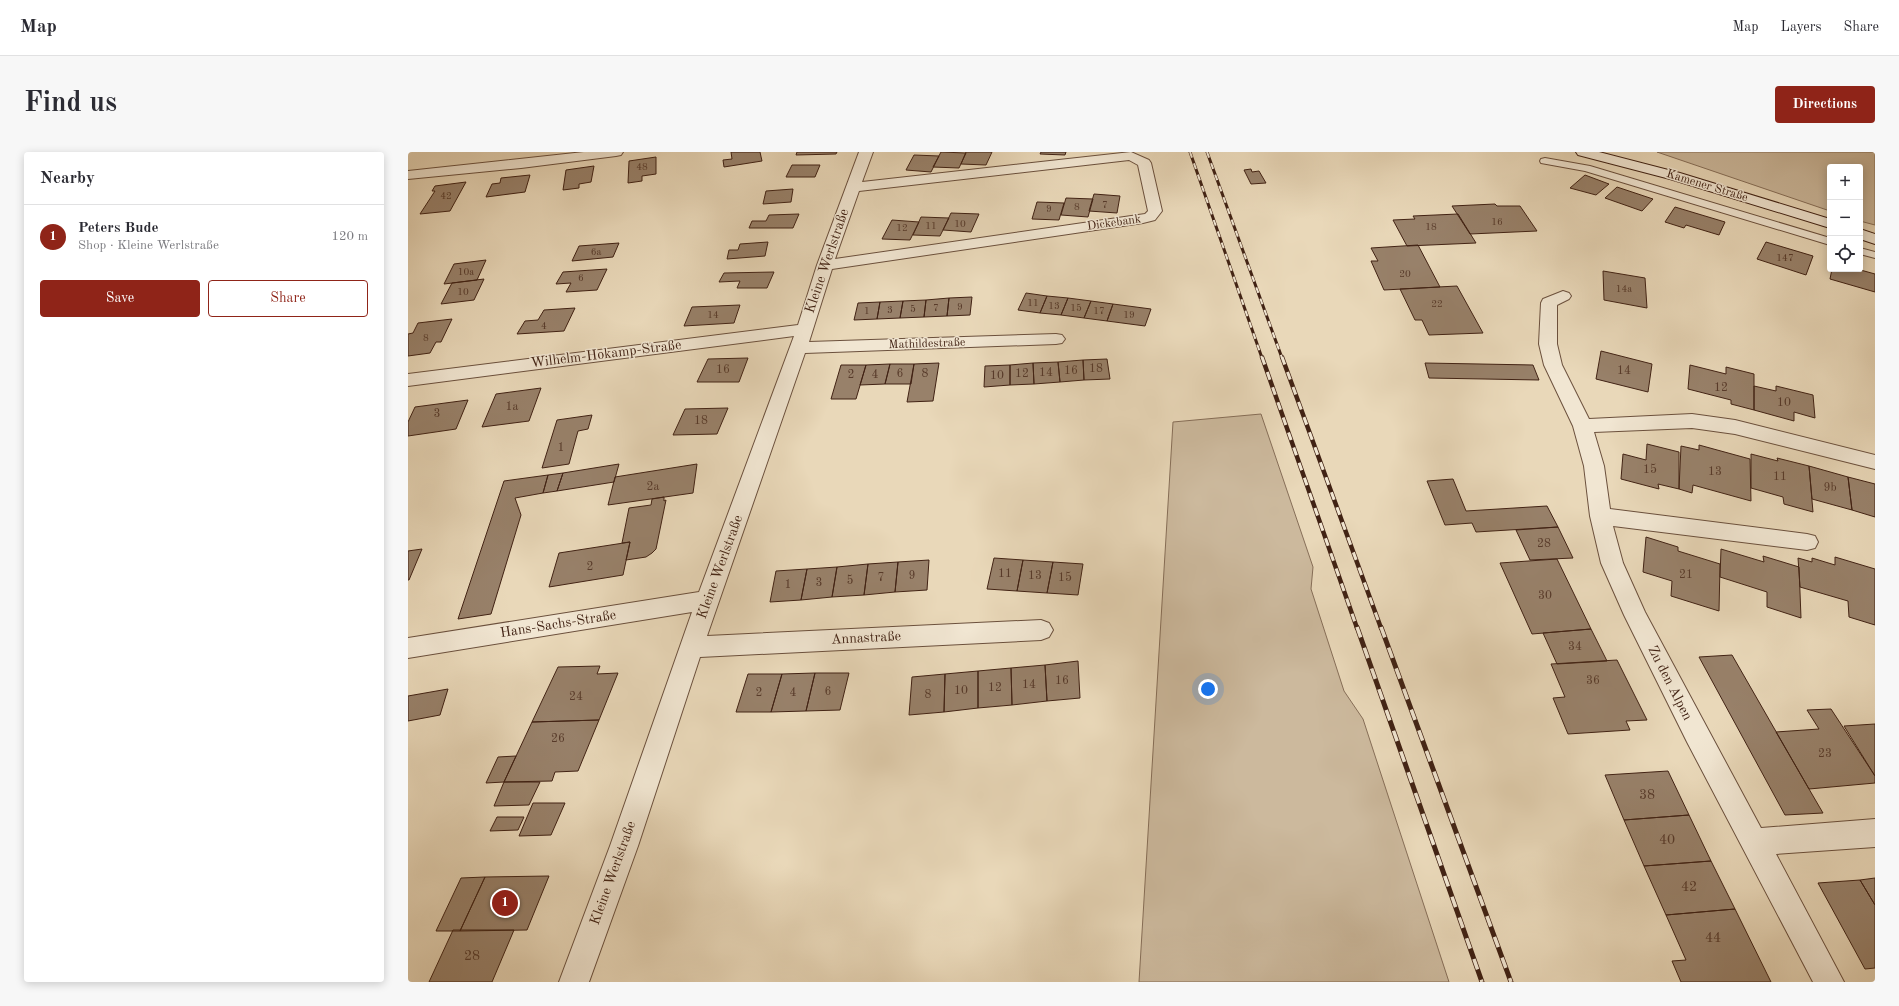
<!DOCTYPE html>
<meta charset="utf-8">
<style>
body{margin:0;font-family:"Old Standard TT",serif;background:#f7f7f7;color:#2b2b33}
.controls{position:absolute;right:12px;top:12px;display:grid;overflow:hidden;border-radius:4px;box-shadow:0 2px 10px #0003}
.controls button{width:36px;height:36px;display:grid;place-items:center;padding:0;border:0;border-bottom:1px solid #e1e1e2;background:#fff;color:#2b2b33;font:20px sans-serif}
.you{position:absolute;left:800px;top:537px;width:14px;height:14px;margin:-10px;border:3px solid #fff;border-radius:50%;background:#1a73e8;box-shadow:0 0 0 6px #1a73e833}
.badge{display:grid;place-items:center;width:26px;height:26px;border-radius:50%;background:#8f2418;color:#fff;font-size:13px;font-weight:700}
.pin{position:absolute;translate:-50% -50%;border:2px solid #fff;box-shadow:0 1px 4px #0006}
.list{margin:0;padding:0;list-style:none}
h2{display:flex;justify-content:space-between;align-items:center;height:52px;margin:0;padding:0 16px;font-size:17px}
h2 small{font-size:13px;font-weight:400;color:#7c7c81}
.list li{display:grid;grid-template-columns:26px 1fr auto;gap:12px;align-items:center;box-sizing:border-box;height:64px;padding:0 16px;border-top:1px solid #e1e1e2}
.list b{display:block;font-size:15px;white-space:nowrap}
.list p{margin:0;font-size:13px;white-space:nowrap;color:#7c7c81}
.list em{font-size:13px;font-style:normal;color:#7c7c81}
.actions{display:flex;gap:8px;padding:12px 16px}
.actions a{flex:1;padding:9px 0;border:1px solid #8f2418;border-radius:4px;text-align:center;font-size:14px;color:#8f2418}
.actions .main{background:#8f2418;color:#fff}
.icon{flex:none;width:22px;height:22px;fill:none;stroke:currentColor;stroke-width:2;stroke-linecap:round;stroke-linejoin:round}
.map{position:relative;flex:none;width:1467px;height:830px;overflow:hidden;border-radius:4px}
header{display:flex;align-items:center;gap:24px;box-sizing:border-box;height:56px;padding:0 20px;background:#fff;border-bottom:1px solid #e1e1e2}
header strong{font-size:19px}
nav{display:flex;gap:22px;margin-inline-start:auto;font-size:14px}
.intro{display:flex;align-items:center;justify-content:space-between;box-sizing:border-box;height:96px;padding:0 24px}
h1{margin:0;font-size:28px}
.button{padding:10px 18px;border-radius:4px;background:#8f2418;color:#fff;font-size:14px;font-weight:700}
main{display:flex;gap:24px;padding:0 24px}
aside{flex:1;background:#fff;border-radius:4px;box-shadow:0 2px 10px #0003}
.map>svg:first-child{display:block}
.green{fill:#ccb99d;stroke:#866e58}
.building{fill:#98816a;stroke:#412214}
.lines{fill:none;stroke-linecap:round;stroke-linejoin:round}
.service-casing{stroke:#6b503d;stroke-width:2}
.minor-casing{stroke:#6b503d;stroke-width:2}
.secondary-casing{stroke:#412214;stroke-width:2}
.service{fill:#f1e6d2;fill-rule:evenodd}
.minor{fill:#f1e6d2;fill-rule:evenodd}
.secondary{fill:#f1e6d2;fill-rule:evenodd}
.rail-far2-casing{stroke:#412214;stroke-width:3}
.rail-far1-casing{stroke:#412214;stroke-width:4.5}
.rail-casing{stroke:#412214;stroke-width:5}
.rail-far2{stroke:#f1e6d2;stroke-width:2;stroke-dasharray:6;stroke-linecap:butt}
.rail-far1{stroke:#f1e6d2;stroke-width:3;stroke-dasharray:8;stroke-linecap:butt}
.rail{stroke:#f1e6d2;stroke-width:3.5;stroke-dasharray:11;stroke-linecap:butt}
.labels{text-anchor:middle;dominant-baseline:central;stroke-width:3;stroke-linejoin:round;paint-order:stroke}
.far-number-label{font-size:10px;fill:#573a2a}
.far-street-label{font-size:12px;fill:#412214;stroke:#f1e6d2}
.number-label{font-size:12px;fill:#573a2a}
.street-label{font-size:14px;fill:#412214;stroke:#f1e6d2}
.near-number-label{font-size:14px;fill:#573a2a}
</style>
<header>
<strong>Map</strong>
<nav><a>Map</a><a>Layers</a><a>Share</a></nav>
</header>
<div class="intro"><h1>Find us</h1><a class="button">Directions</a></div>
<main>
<aside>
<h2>Nearby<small></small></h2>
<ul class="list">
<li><span class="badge">1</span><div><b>Peters Bude</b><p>Shop · Kleine Werlstraße</p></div><em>120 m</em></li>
</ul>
<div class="actions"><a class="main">Save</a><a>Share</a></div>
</aside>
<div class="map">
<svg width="1467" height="830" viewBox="0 0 1467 830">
<rect width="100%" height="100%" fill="#e9d8b9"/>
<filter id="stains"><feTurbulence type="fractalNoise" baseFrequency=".005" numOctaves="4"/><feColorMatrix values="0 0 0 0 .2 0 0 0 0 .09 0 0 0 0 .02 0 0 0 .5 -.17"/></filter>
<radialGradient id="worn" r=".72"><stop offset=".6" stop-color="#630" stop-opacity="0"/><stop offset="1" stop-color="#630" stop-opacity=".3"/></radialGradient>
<path class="green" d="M1249,0H1467V73L1452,69V15H1422V59Z
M853,262L905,415L903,437L936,539L955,567L1041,830H731L765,270Z"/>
<path class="building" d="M323,0H352L354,9L316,15L315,8L324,7Z
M389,0H429L428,2L388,3Z
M533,0L558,1L551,16L525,15Z
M558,0H584L578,13L553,12Z
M633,0H658L657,3L632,2Z
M506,3L531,4L523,20L498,18Z
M248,5V22L234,24V29L220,31L221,9Z
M384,13H412L407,25H378Z
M186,14L183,30L171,32V36L155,38L158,18Z
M843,17L844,20L851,19L858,31L843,32L836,18Z
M122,23L117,40L78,45L84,32L92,31L93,26Z
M1177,23L1201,32L1188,43L1162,36Z
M58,30L42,59L12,62L27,39H24L27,34Z
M1209,35L1245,47L1234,59L1197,46Z
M385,37L383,50L355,52L358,39Z
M686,42L712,44L709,61L681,59Z
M658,46L685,47L680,65L653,63Z
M629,50L656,51L651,68L624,67Z
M1087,52L1089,54H1112L1129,79L1062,82L1044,54Z
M1267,55L1317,70L1311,83L1278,73L1276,76L1257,70Z
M543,61L571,62L563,80L535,78Z
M391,62L385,76H341L344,69H358L361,63Z
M1050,62L1068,91L999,94L985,68L1007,67L1005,64Z
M513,65L541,66L532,84L505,83Z
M484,68L511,70L502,88L474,87Z
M360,90L357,104L319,107L321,98H330L332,92Z
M1358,90L1405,104L1398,123L1349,107Z
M211,91L205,105L164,109L171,94Z
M1010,93L1032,135L976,138L963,109H970L963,96Z
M78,108L69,128L36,132L46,112Z
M199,117L189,138L158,140L163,131L148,132L155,120Z
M1424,117H1449L1467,122V140L1422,127Z
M1195,119L1237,126L1239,156L1196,148Z
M366,120L359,136H329L332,129L311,130L316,121Z
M76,127L66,148L33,152L44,131Z
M1049,134L1075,181L1021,183L1014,168H1007L992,137Z
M618,141L639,144L632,161L610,158Z
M639,144L660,146L653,163L632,161Z
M564,145L562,163L539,164L541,146Z
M541,146L539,164L516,165L518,148Z
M660,146L683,149L676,166L653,163Z
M518,148L516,165L492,166L495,149Z
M495,149L492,166L469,167L472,150Z
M683,149L705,152L699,169L676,166Z
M472,150L469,167L446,168L450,151Z
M705,152L743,157L737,174L699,169Z
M332,153L326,171L276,174L284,155Z
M167,156L156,179L109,182L117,169L130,168L136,158Z
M44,167L33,190H28L22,201L0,204V182L5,181L10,171Z
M1193,199L1244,212L1240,240L1188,227Z
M340,206L331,230H289L300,207Z
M699,207L702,227L676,228L675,208Z
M675,208L676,228L652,230L650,210Z
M650,210L652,230L626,232L625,211Z
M531,211L525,249L499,250L506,212Z
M625,211L626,232L602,233V213Z
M1017,211L1125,213L1131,228L1021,226Z
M482,212L477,232L452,233L458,213Z
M482,212H506L503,232H477Z
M433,213H458L448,247H423Z
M602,213V233L576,235L577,214Z
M1282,213L1318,222V215L1346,222V258L1323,252V248L1280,237Z
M1346,234L1368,239V234L1405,243L1407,266L1386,260V269L1346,258Z
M133,236L121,269L74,275L88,242Z
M60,248L48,277L0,284V270L7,255Z
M320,256L309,282L265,283L277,257Z
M184,263L180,277L170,279L161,312L134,316L149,268Z
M1239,292L1271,300V337L1250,332L1251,337L1213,327L1215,302L1238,308Z
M1291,293L1342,307L1343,349L1285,333L1284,341L1271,337L1273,294L1291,298Z
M1343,302L1370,309L1369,306L1401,314L1405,360L1376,352L1375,345L1343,336Z
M211,312L206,330L149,339L155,321Z
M289,312L285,341L200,353L207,325Z
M1401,314L1440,325L1444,358L1404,347Z
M155,321L149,339L135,341L140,323Z
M140,323L135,341L107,346L113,363L83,462L50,467L96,329Z
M1440,325L1467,332V365L1444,358Z
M1045,327L1058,359L1139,354L1150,375L1068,380L1064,371L1037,373L1019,329Z
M256,345V349L258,348L248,397L244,401L238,405L218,408L222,390L214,391L221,356L243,353L244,347Z
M1150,375L1165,406L1122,408L1108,378Z
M1238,385L1270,395V399L1312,412L1311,459L1263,444L1264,429L1235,420Z
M222,390L215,423L141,435L151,401Z
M14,397L1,428H0V399Z
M1313,397L1356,410L1355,404L1391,415L1393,466L1359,455V440L1312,425Z
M1427,405L1467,417V473L1441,465L1440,449L1392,435L1390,406L1404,410V406L1427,413Z
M586,406L615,408L609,439L579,437Z
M1149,407L1183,477L1124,482L1092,411Z
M521,408L519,438L487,440L490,410Z
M615,408L645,410L639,441L609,439Z
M490,410L487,440L456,443L460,412Z
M645,410L675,412L670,443L639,441Z
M460,412L456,443L424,445L429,415Z
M429,415L424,445L393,448L399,417Z
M399,417L393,448L362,450L368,419Z
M1183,477L1199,509L1149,512L1135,481Z
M1324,503L1401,637L1415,661L1377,663L1291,505Z
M1209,508L1239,568L1218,569L1222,578L1160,582L1145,546L1157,545L1143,512Z
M670,509L672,546L639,549L637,513Z
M637,513L639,549L604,553L603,516Z
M192,514L189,522L210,521L191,568L124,570L150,515Z
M603,516L604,553L570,556V519Z
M570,519V556L536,560L537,522Z
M407,521L398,559L363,560L374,522Z
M407,521H441L432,558L398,559Z
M340,522H374L363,560H328Z
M537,522L536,560L501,563L504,525Z
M40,537L32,563L0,569V544Z
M1423,557L1467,624V631L1401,637L1368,580L1411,577L1399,558Z
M191,568L170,619L147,620L144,629L96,630L124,570Z
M1467,572V624L1436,574Z
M108,604L96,630L78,631L90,605Z
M1260,619L1281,663L1216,668L1197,623Z
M96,630H132L121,653L86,654Z
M125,651H157L143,683L111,684Z
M1281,663L1303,709L1236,714L1216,668Z
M89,665H116L110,678L82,679Z
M1303,709L1327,757L1258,763L1236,714Z
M141,724L119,778L52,779L77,725Z
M77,725L52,779H28L53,726Z
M1467,726V753L1452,728Z
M1452,728L1467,753V816L1457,817L1410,731Z
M1327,757L1363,830H1273L1264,809L1278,808L1258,763Z
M45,778H106L84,830H21Z"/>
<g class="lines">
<g class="service-casing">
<path id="service" d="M1137,6L1182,14L1422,86V93L1177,19L1133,11L1132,9L1133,7Z
M1452,96L1467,100V106L1452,102Z"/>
</g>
<g class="minor-casing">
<path id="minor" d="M176,0H215L213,3L208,4L113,16L0,27V19Z
M451,0H465L454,30L723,0L741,8L743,11L754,59L747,68L735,71L424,117L401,190L648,182L654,183L657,187L654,191L648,192L397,201L299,484L633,468L641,471L645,478L641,485L633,488L292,505L230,694L181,830H151L202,694L284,460L0,506V486L291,440L386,184L0,234V222L390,173L409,113ZM721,8L730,13L740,59L737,62L427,107L451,39Z
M1155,139L1161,141L1163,144L1161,147L1149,153V192L1154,213L1181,267L1284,262L1327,268L1467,303V317L1327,282L1284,276L1186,280L1196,314L1202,357L1399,382L1407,384L1410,390L1407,396L1399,398L1205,374L1215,411L1237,460L1353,676L1467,667V695L1368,702L1436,830H1405L1279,590L1216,463L1193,411L1182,364L1176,314L1165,274L1136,213L1131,192L1133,151L1135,147Z"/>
</g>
<g class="secondary-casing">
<path id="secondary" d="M1168,0H1191L1272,21L1422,67V76L1262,27L1170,3Z
M1452,77L1467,82V92L1452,87Z"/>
</g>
<use href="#service" class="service"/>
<use href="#minor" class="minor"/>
<use href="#secondary" class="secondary"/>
<g class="rail-far2-casing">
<path id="rail-far2" d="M782,0L854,206
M799,0L874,206"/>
</g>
<g class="rail-far1-casing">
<path id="rail-far1" d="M854,205L949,476
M874,205L973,476"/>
</g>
<g class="rail-casing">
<path id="rail" d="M949,475L1074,830
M973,475L1103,830"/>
</g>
<use href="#rail-far2" class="rail-far2"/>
<use href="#rail-far1" class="rail-far1"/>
<use href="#rail" class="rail"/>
</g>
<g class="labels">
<g class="far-number-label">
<text x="234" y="15">48</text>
<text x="38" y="44">42</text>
<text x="697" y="53">7</text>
<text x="669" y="55">8</text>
<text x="641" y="57">9</text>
<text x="1089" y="70">16</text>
<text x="552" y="72">10</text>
<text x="523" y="74">11</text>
<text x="1023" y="75">18</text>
<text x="494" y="76">12</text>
<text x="188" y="100">6a</text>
<text x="1377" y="106">147</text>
<text x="58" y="120">10a</text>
<text x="997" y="122">20</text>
<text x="173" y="126">6</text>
<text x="1216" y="137">14a</text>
<text x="55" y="140">10</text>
<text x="625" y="151">11</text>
<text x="1029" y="152">22</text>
<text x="646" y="154">13</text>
<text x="552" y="155">9</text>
<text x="528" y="156">7</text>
<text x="668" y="156">15</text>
<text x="505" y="157">5</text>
<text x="482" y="158">3</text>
<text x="459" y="159">1</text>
<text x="691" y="159">17</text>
<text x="305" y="163">14</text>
<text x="721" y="163">19</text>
<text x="136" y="174">4</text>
<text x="18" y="186">8</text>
</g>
<g class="far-street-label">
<text transform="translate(1299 34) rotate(17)">Kamener Straße</text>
<text transform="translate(706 71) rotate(-8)">Dickebank</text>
<text transform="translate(519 192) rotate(-2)">Mathildestraße</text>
</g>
<g class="number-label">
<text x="688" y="217">18</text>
<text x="315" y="218">16</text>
<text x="663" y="219">16</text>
<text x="1216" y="219">14</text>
<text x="638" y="221">14</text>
<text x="492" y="222">6</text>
<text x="517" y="222">8</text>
<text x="614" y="222">12</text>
<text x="443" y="223">2</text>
<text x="467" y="223">4</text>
<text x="589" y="224">10</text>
<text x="1313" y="236">12</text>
<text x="1376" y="251">10</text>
<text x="104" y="255">1a</text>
<text x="29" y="262">3</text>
<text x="293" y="269">18</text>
<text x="153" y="296">1</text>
<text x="1242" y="318">15</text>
<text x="1307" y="320">13</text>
<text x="1372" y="325">11</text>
<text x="245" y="335">2a</text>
<text x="1422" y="336">9b</text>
<text x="1136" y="392">28</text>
<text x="182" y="415">2</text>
<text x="597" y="422">11</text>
<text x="1278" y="423">21</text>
<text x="504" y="424">9</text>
<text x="627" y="424">13</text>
<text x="473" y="426">7</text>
<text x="657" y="426">15</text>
<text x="442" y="429">5</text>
<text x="411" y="431">3</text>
<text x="380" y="433">1</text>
<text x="1137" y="444">30</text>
<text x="1167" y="495">34</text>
<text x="654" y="529">16</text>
<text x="1185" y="529">36</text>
<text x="621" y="533">14</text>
<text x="587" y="536">12</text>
<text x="553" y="539">10</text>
<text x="420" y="540">6</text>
<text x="351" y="541">2</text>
<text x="385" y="541">4</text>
<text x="520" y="543">8</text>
<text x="168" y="545">24</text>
<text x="150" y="587">26</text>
<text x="1417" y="602">23</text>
</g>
<g class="street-label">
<text transform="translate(419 109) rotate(-71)">Kleine Werlstraße</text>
<text transform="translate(198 202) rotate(-7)">Wilhelm-Hokamp-Straße</text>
<text transform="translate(312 415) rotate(-70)">Kleine Werlstraße</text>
<text transform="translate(150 472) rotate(-9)">Hans-Sachs-Straße</text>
<text transform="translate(458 486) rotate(-3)">Annastraße</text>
<text transform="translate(1262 531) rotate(63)">Zu den Alpen</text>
<text transform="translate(205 721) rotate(-70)">Kleine Werlstraße</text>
</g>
<g class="near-number-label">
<text x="1239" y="643">38</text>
<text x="1259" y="688">40</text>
<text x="1281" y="735">42</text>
<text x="1305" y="786">44</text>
<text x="64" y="804">28</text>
</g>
</g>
<rect width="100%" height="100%" filter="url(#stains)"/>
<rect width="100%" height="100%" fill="url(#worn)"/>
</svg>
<div class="controls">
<button>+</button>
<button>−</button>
<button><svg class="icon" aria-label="locate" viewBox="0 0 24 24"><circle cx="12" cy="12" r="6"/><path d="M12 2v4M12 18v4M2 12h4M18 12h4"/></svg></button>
</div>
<div class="you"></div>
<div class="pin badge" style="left:97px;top:751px">1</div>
</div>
</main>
